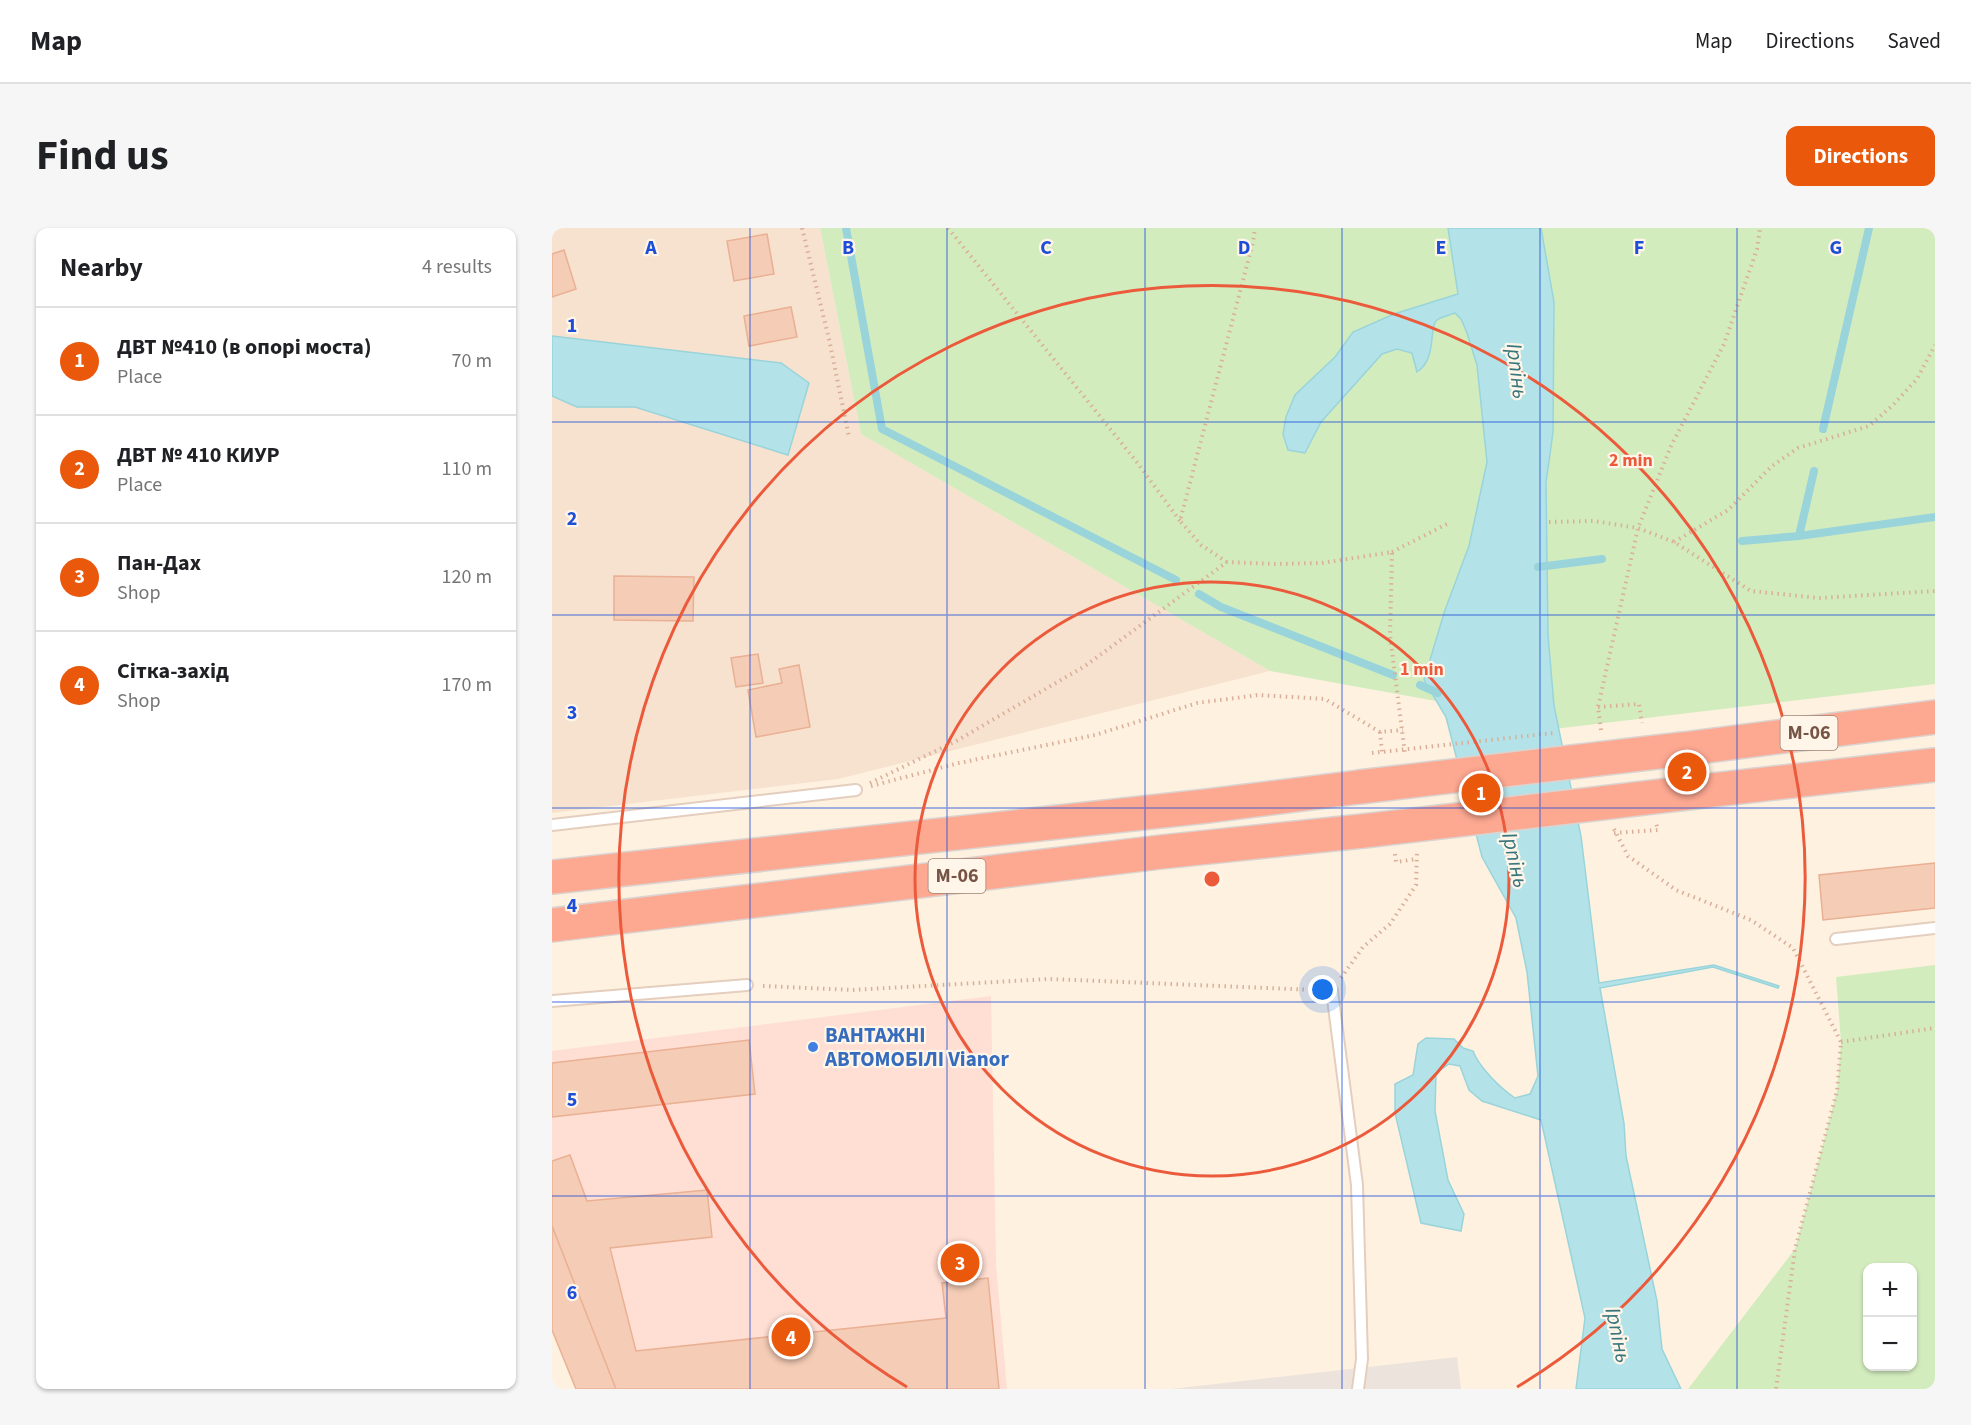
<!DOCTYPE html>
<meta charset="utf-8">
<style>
body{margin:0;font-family:"Source Sans 3",sans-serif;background:#f6f6f6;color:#202124}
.controls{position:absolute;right:18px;bottom:18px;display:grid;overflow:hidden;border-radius:12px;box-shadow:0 2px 4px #0004}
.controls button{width:54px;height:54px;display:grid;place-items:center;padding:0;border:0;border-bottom:2px solid #e0e0e0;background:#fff;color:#202124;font:30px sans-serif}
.you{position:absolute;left:771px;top:762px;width:21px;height:21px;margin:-15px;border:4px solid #fff;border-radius:50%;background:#1a73e8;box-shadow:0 0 0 9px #1a73e833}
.badge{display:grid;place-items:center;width:39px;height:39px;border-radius:50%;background:#ea580c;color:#fff;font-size:20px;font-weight:700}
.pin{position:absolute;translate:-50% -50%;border:3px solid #fff;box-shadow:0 2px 6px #0006}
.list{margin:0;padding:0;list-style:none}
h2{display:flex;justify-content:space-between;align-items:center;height:78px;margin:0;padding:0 24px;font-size:26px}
h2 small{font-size:20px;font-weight:400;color:#757577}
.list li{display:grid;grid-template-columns:39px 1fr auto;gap:18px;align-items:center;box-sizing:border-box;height:108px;padding:0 24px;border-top:2px solid #e0e0e0}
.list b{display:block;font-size:22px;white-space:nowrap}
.list p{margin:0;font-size:20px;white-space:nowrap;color:#757577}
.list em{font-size:20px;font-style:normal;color:#757577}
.map{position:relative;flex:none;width:1383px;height:1161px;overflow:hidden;border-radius:12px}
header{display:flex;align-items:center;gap:36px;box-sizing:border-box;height:84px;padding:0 30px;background:#fff;border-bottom:2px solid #e0e0e0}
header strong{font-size:28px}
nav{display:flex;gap:33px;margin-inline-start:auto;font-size:21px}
.intro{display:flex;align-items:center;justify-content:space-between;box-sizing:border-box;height:144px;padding:0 36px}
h1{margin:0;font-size:42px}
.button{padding:15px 27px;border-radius:12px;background:#ea580c;color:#fff;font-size:21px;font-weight:700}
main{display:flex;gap:36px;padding:0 36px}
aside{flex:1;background:#fff;border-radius:12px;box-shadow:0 2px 4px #0004}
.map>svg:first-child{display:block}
.residential{fill:#f6e2ce}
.commercial{fill:#ffded3}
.industrial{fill:#ece3dc}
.green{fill:#d3ecbe;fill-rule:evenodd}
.water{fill:#b3e3e8;stroke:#99d4db;stroke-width:1.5}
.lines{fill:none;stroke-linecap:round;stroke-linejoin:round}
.stream{stroke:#99d4db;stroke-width:8}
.building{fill:#f5ccb5;stroke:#e9b094;stroke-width:1.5}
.lane-casing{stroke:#e4cebe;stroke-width:14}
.highway-casing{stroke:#dbd3cf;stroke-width:36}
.path{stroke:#daaf99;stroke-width:4;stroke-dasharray:1.5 4.5;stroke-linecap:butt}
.lane{stroke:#fff;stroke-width:10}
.highway{stroke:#fda891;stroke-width:33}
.highway-bridge-casing{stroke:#dbd3cf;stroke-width:36;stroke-linecap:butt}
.path-bridge{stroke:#daaf99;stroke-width:4;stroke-dasharray:1.5 4.5;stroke-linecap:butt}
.highway-bridge{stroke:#fda891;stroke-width:33}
.grid{fill:none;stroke:#1d4ed8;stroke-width:1.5;stroke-opacity:0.55}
.ring{fill:none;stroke:#ec5a3c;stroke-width:3}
.shop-dot{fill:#3f7fe0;stroke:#fff5e8;stroke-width:2}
.labels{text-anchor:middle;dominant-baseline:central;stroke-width:4.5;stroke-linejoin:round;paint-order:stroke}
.shield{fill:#fff5e8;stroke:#9f8476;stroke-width:1.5}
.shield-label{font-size:20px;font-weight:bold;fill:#765445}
.shop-label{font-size:21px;font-weight:bold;fill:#366cbe;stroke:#fff5e8;text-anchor:start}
.water-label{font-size:22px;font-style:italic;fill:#38767d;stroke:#fff5e8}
.grid-label{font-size:20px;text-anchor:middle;font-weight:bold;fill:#1d4ed8;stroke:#fff5e8;stroke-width:4.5;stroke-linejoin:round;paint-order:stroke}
.centre{fill:#ec5a3c;stroke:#fff5e8;stroke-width:3}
.ring-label{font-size:18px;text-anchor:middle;font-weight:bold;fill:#ec5a3c;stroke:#fff5e8;stroke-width:4.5;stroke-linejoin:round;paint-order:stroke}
</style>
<header>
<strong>Map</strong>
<nav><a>Map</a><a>Directions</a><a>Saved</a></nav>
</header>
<div class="intro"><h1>Find us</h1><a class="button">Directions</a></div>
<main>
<aside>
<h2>Nearby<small>4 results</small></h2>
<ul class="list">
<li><span class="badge">1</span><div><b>ДВТ №410 (в опорі моста)</b><p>Place</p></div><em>70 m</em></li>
<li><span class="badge">2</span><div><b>ДВТ № 410 КИУР</b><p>Place</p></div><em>110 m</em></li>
<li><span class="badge">3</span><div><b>Пан-Дах</b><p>Shop</p></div><em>120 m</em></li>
<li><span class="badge">4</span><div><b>Сітка-захід</b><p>Shop</p></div><em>170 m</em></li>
</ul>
</aside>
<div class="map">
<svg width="1383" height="1161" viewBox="0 0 1383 1161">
<rect width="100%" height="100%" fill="#fef1e0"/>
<path class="residential" d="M0,0H268L309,206L718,443L286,551L0,585Z"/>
<path class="commercial" d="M439,768L444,1036L455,1161H64L0,998V823Z"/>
<path class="industrial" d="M905,1129L909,1161H619Z"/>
<path class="green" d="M268,0H1383V456L935,509L928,481L718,443L309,206Z
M1383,737V1161H1136L1243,1021L1285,863L1289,814L1284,749ZM1316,1040H1360V1138H1316Z"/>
<path class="water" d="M896,0H989L1002,74L1001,204L994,255L996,407L1002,478L1029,608L1047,755L1162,737L1227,758L1226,760L1161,739L1048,760L1072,895L1074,928L1105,1073L1110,1121L1129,1161H1024L1033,1090L989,892L930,873L917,862L908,838L897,836L884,845L883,883L896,952L912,986L909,1003L869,995L843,885V856L861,847L866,816L874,810L902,811L911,820L921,823C927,839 948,860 963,870L978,866L986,848L975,744L964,690L930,629L894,489L872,452L893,382L917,318L935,234L925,137L915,105L909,91L903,85C898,87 889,89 885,92C876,99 886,130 865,144L860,125L845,121L830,126L769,194L753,225L736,222L731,206L734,189L743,167L783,129L801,104L842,86L906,66Z
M0,108L229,135L257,155L236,227L83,179H25L0,168Z"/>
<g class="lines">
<path class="stream" d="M294,0L330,201L624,352
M1271,201L1317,0
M1247,308L1262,243
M1190,313L1247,308L1383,289
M986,339L1050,331
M647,366L669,379L841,447
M868,457L886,465"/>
</g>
<path class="building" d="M215,6L222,46L182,53L175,13Z
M12,22L24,61L0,69V26Z
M239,79L245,109L197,118L192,88Z
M62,348L142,349L141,393L62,392Z
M206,426L211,455L184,459L179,430Z
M247,437L258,499L204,509L196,462L230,455L227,441Z
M1383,635V680L1271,692L1267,647Z
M197,812L203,866L0,889V835Z
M18,927L35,973L155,962L160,1009L58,1020L84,1123L394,1090L390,1055L436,1050L447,1161H64L0,998V933Z
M0,998L64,1161H24L0,1102Z"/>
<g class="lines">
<g class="lane-casing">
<path id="lane" d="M0,597L304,562
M1284,711L1383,700
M780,763L805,957L810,1131L806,1161
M0,773L195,757"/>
</g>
<g class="highway-casing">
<path id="highway" d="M1131,521L1383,489
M1152,563L1383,537
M0,649L655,578L807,559
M0,697L609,624L811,603"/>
</g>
<path class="path" d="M250,0L277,111L297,209
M396,0L584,233L628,293
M997,294L1042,293L1086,300L1122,314L1199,363L1267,370L1383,363
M1122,314L1176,282L1220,238L1246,220L1317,198L1341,177L1365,151L1383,117
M840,324L897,295
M675,334L649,317L628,293L701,14L703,0
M1046,479L1087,476L1090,495
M1049,502L1046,479L1086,300L1119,218L1172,116L1205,21L1208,0
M828,504L830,524
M318,555L406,512L533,438L675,334L722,336L770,335L840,324L838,407L853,526
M319,558L407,535L543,507L645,475L706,467L773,471L828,504L851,502
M1062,601L1076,628L1124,662L1199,692L1241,720L1289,814L1285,863L1243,1021L1224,1161
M1062,605L1106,602L1104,595
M843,626L844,634L865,631
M789,750L811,719L838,696L864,657L865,623
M211,758L300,762L497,751L764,762
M1289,814L1383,800"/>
<use href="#lane" class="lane"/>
<use href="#highway" class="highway"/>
<g class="highway-bridge-casing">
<path id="highway-bridge" d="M807,559L1131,521
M811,603L1152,563"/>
</g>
<path class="path-bridge" d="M820,525L1001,505"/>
<use href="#highway-bridge" class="highway-bridge"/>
</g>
<path class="grid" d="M198,0V1161M395,0V1161M593,0V1161M790,0V1161M988,0V1161M1185,0V1161M0,194H1383M0,387H1383M0,580H1383M0,774H1383M0,968H1383"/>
<g class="ring">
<circle cx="660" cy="651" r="297"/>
<path d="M355 1159A593 593 0 1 1 965 1159"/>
</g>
<circle class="shop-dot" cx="261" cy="819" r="6"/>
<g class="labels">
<g class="shield">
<rect x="1228.5" y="488" width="57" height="34" rx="4.5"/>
<rect x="376.5" y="631" width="57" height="34" rx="4.5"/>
</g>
<g class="shield-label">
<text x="1257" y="505">М-06</text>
<text x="405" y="648">М-06</text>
</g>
<g class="shop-label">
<text x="273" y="807">ВАНТАЖНІ<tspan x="273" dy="24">АВТОМОБІЛІ Vianor</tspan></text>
</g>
<g class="water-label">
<text transform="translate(965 143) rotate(83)">Ірпінь</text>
<text transform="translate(963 632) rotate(77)">Ірпінь</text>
<text transform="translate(1066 1107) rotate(78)">Ірпінь</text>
</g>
</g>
<g class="grid-label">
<text x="99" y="26">A</text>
<text x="296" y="26">B</text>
<text x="494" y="26">C</text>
<text x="692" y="26">D</text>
<text x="889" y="26">E</text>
<text x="1087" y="26">F</text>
<text x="1284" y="26">G</text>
<text x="20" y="104">1</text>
<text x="20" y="297">2</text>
<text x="20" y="491">3</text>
<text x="20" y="684">4</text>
<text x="20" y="878">5</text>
<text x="20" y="1071">6</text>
</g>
<circle cx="660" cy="651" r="9" class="centre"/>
<g class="ring-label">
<text x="1079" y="238">2 min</text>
<text x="870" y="447">1 min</text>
</g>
</svg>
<div class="controls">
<button>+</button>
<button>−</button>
</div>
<div class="you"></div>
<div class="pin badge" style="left:929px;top:565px">1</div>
<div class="pin badge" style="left:1135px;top:544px">2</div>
<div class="pin badge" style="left:408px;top:1035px">3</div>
<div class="pin badge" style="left:239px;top:1109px">4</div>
</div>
</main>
